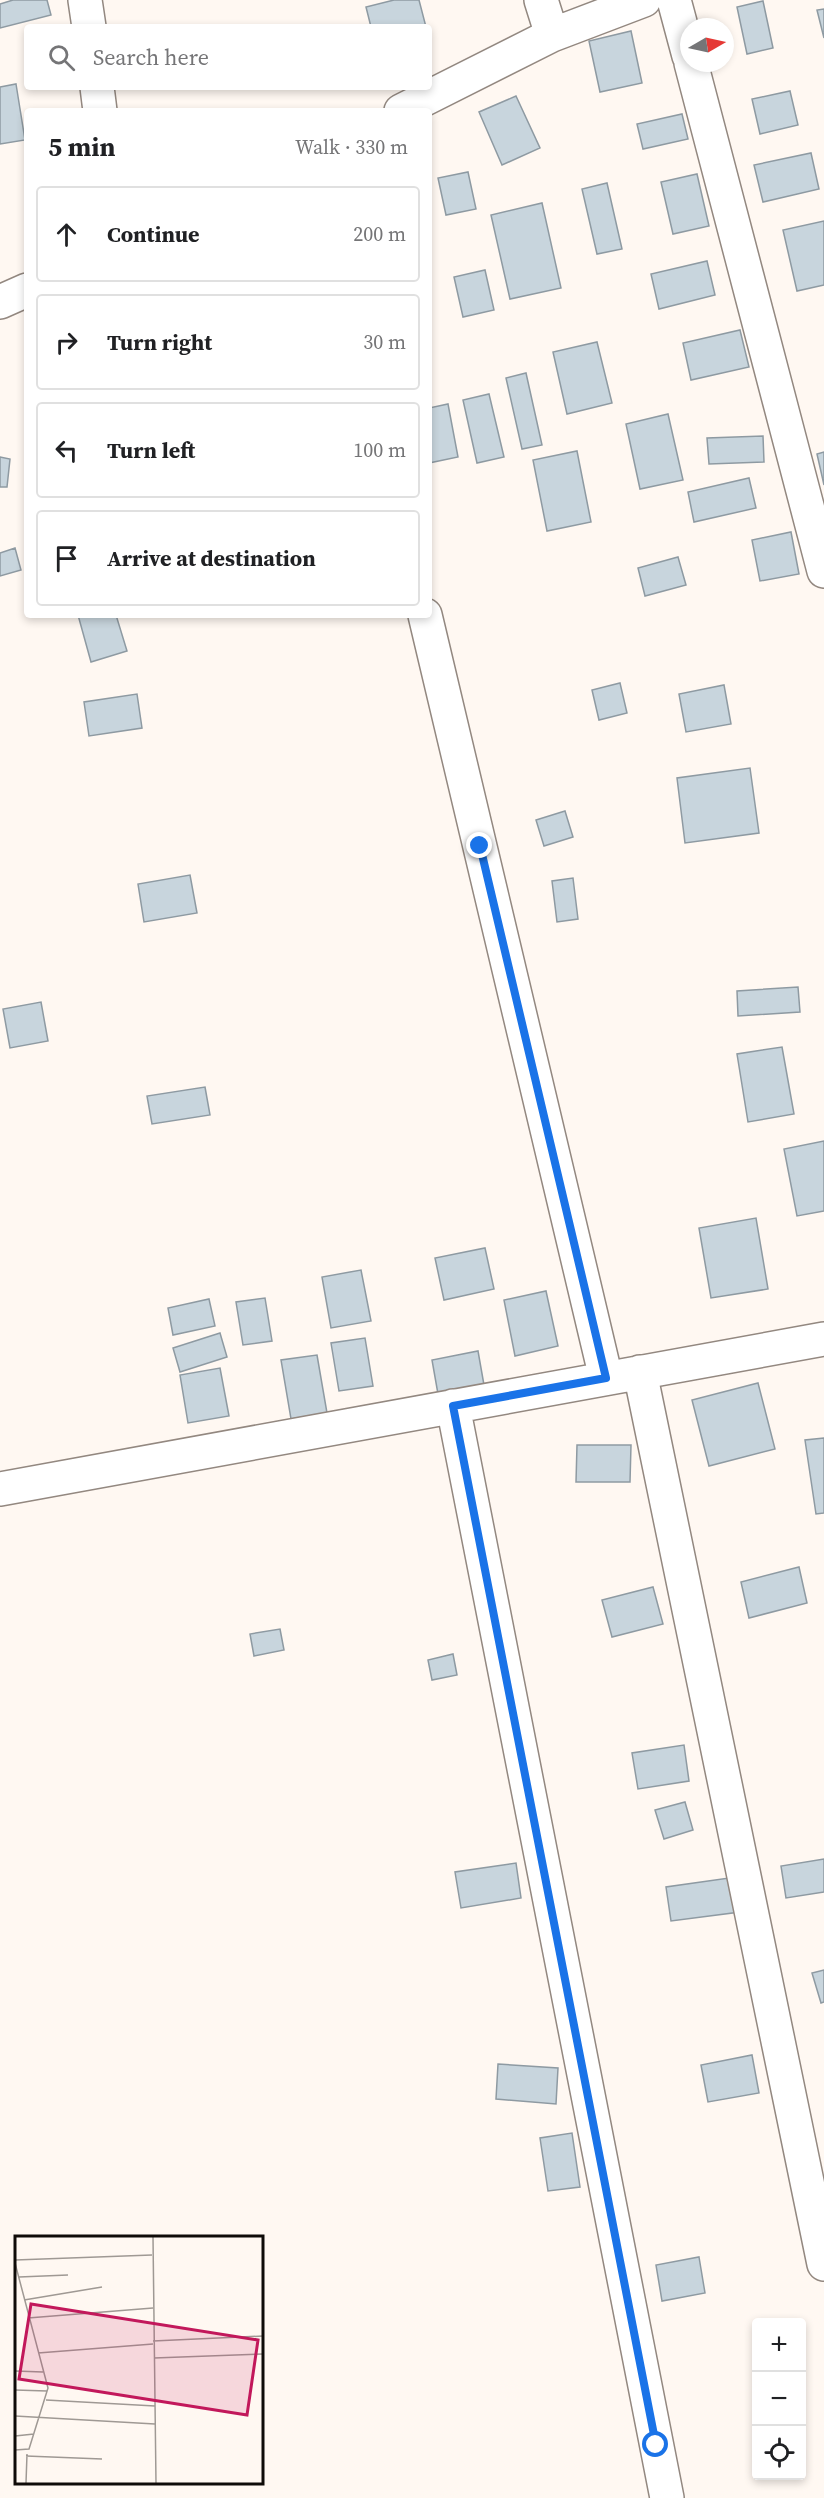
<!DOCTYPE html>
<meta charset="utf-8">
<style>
body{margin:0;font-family:"Source Serif 4",serif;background:#f2f2f2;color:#202124}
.controls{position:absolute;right:18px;bottom:18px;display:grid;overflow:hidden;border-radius:6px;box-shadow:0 3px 9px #0003}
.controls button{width:54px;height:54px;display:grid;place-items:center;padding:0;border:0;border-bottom:2px solid #e0e0e0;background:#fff;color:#202124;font:30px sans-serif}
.compass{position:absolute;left:680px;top:18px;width:54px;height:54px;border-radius:50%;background:#fff;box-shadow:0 3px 9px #0003;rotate:81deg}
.stop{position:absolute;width:18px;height:18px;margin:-14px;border:4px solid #1a73e8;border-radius:50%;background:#fff}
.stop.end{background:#1a73e8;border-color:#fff;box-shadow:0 2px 6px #0008}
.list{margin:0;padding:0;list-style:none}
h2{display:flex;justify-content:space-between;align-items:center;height:78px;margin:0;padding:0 24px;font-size:26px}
h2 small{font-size:20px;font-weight:400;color:#757577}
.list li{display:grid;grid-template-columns:39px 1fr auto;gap:18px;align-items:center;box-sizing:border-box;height:96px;margin:0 12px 12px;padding:0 12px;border:2px solid #e0e0e0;border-radius:6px}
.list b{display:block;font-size:22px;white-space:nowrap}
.list em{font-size:20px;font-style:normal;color:#757577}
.icon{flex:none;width:33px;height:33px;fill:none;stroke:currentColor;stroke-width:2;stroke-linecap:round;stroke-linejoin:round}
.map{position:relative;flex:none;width:824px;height:2498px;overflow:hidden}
.search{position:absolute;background:#fff;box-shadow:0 3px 9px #0003;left:24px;top:24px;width:408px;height:66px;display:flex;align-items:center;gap:15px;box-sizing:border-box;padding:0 21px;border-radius:6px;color:#757577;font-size:22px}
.panel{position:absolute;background:#fff;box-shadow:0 3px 9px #0003;left:24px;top:108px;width:408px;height:510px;border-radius:6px}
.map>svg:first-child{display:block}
.building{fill:#c8d5dd;stroke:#8e9aa2;stroke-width:1.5}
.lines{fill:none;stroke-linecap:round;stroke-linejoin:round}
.street-casing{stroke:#938880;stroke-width:36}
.street{stroke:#fff;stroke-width:33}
.route{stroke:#1a73e8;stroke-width:8}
.inset-road{fill:none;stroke:#9f9994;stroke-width:1.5}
.view{fill:#c2185b;fill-opacity:0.15;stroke:#c2185b;stroke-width:3}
.inset-edge{fill:none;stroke:#0f0b08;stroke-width:3}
</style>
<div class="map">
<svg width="824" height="2498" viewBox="0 0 824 2498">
<rect width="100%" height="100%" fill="#fff8f2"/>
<path class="building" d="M13,0H47L51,15L0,28V4Z
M394,0H419L426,27H371L366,7Z
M763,1L773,48L747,54L737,7Z
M824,9V38L817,10Z
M631,31L642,83L600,92L589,41Z
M16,84L25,140L0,144V87Z
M790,91L798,125L760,134L752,99Z
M516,96L540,148L502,165L479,112Z
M682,114L688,139L643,149L637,124Z
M811,153L819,189L763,202L754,165Z
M468,172L476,209L446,215L438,178Z
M697,174L709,226L673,234L661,182Z
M607,183L622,249L597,254L582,189Z
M542,203L561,288L510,299L491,215Z
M824,221V285L797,291L783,230Z
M707,261L715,295L659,309L651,274Z
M485,270L494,310L463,317L454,277Z
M740,330L749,367L691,380L683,343Z
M597,342L612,403L567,414L553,352Z
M526,373L542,445L522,449L506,378Z
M489,394L504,457L477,463L463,400Z
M448,404L458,457L429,463V408Z
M668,414L683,480L640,489L626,424Z
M763,436L764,462L709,464L707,438Z
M577,451L591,522L547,531L533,460Z
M824,452V485L817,454Z
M0,457L10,459L7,487H0Z
M749,478L756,508L694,522L688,492Z
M791,532L799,574L760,581L752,540Z
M15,548L21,570L0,576V553Z
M678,557L686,585L645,596L638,568Z
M78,615H116L127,651L91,662Z
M620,683L627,713L599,720L592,690Z
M724,685L731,724L686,732L679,694Z
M137,694L142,728L89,736L84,702Z
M750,768L759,833L685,843L677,778Z
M565,811L573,837L544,846L536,820Z
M190,875L197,913L144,922L138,884Z
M573,878L578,919L557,922L552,881Z
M798,987L800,1012L738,1016L737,991Z
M41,1002L48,1041L10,1048L3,1009Z
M782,1047L794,1114L748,1122L737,1054Z
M205,1087L210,1115L152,1124L147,1096Z
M824,1141V1211L797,1216L784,1149Z
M756,1218L768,1289L711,1298L699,1228Z
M485,1248L494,1289L444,1300L435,1258Z
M361,1270L371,1321L331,1328L322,1277Z
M546,1291L558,1346L515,1356L504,1300Z
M265,1298L272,1341L243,1345L236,1302Z
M209,1299L215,1326L173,1335L168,1308Z
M220,1333L227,1357L180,1372L173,1348Z
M365,1338L373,1386L339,1391L331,1343Z
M478,1351L484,1385L438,1394L432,1360Z
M317,1355L327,1413L291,1419L281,1360Z
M220,1368L229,1416L188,1423L180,1375Z
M758,1383L775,1449L709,1466L692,1400Z
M824,1438V1513L816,1514L805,1440Z
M577,1445H631L630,1482H576Z
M799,1567L807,1603L749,1618L741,1582Z
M653,1587L663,1624L612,1637L602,1600Z
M280,1629L284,1650L254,1656L250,1634Z
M453,1654L457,1675L432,1680L428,1660Z
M684,1745L689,1781L638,1789L632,1753Z
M685,1802L693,1830L664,1839L655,1810Z
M824,1859V1892L786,1898L781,1866Z
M516,1863L521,1898L461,1908L455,1872Z
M736,1877L740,1912L671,1921L666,1887Z
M824,1970V2002L821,2003L812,1973Z
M752,2055L759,2093L708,2102L701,2065Z
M498,2064L558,2068L556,2104L496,2099Z
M572,2133L580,2187L548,2191L540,2138Z
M699,2257L705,2293L662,2301L656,2265Z"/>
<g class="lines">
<g class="street-casing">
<path id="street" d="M85,0L89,27
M541,0L552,35
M674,0L689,56
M691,63L824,571
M97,87L100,111
M401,111L552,35L644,0
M0,302L27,290
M425,615L606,1378
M640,1372L824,2264
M453,1406L667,2498
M0,1489L824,1339"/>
</g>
<use href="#street" class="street"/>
</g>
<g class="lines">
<path class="route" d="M480,846L606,1378L453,1406L656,2445"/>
</g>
<g transform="translate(15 2236)">
<rect width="248" height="248" fill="#fff8f2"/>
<path class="inset-road" d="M138,1L141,247M0,24L137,19M0,27L33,152L14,213L0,214M4,41L53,39M9,64L87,51M13,82L138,72M138,105L248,100M23,117L138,108M139,122L248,118M0,135L28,136M0,154L32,155M31,164L140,170M0,180L140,188M0,200L19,198M11,220L87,223M11,247L12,218"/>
<path class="view" d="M16,68L243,104L232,179L4,143Z"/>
<rect width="248" height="248" class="inset-edge"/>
</g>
</svg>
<div class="controls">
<button>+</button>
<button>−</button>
<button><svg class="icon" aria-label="locate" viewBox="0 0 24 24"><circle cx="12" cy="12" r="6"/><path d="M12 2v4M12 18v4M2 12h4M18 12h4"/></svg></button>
</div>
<svg class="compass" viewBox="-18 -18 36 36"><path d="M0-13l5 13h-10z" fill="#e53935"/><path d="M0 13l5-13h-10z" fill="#757577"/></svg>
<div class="stop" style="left:656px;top:2445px"></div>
<div class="stop end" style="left:480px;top:846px"></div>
<div class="search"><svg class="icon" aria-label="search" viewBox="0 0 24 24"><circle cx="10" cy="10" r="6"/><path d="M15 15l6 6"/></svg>Search here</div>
<section class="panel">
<h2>5 min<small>Walk · 330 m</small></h2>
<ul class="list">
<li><svg class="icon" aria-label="ahead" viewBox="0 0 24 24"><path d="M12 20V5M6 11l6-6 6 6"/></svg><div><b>Continue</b></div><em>200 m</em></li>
<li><svg class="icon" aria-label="right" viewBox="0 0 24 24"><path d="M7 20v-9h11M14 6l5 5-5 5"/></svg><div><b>Turn right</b></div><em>30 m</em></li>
<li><svg class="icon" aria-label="left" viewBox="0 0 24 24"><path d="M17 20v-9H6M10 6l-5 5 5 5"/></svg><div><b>Turn left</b></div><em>100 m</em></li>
<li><svg class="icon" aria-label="arrive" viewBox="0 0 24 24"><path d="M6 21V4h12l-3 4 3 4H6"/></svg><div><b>Arrive at destination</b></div></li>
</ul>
</section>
</div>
